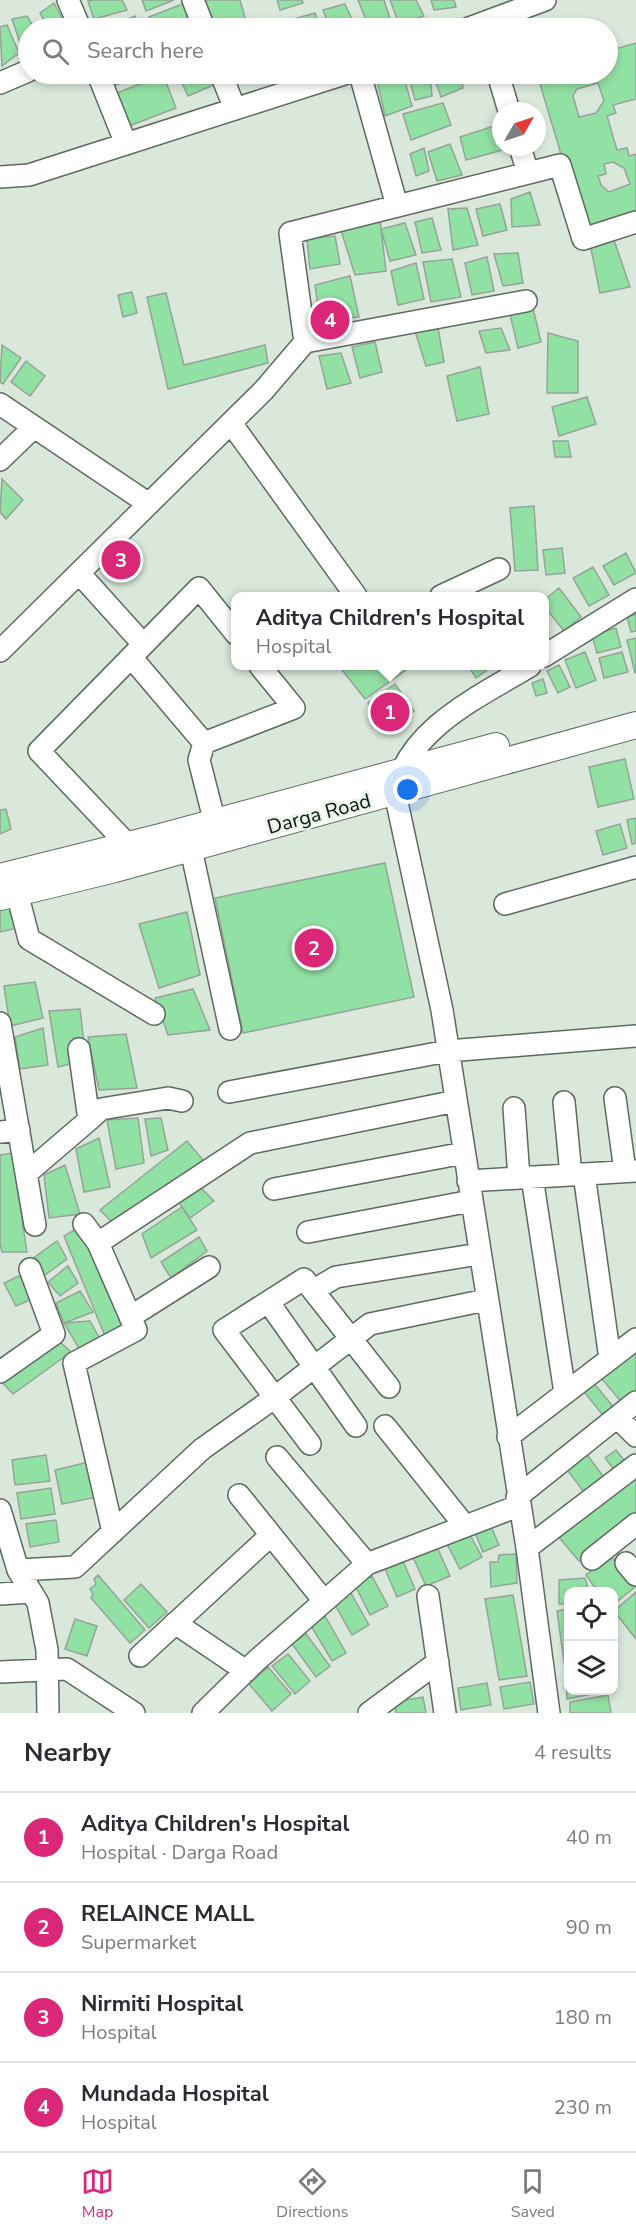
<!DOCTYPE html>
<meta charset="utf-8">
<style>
body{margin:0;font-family:"Nunito Sans",sans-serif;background:#f2f2f3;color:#2b2b33}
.controls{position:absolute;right:18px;bottom:18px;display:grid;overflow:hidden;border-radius:12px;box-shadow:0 3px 9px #0003}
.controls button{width:54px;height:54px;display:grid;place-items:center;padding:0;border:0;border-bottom:2px solid #e1e1e2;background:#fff;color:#2b2b33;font:30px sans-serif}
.compass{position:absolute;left:492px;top:102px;width:54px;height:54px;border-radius:50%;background:#fff;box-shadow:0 3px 9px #0003;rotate:51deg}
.you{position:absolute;left:408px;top:790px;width:21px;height:21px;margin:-15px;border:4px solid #fff;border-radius:50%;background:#1a73e8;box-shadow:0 0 0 9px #1a73e833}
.badge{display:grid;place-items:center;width:39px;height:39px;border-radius:50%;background:#db2777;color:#fff;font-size:20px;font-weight:700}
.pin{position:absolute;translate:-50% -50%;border:3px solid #fff;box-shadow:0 2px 6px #0006}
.popup{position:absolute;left:231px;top:592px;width:318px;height:78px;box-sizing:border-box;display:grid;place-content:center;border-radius:12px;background:#fff;filter:drop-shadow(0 2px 4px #0005);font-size:20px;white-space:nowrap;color:#7c7c81}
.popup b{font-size:22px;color:#2b2b33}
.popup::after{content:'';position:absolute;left:50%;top:100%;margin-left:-12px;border:12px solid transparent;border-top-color:#fff}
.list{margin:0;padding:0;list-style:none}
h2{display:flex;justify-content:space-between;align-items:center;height:78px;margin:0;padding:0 24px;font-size:26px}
h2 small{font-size:20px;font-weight:400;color:#7c7c81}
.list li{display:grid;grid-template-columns:39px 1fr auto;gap:18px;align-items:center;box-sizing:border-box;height:90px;padding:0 24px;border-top:2px solid #e1e1e2}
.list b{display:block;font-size:22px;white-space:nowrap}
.list p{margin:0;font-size:20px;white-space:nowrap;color:#7c7c81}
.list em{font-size:20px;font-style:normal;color:#7c7c81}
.icon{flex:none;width:33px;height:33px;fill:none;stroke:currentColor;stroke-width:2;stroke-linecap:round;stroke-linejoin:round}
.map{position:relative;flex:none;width:636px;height:1713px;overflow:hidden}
.search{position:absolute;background:#fff;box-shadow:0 3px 9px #0003;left:18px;right:18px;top:18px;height:66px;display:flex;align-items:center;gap:15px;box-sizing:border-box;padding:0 21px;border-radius:33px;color:#7c7c81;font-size:22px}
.sheet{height:438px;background:#fff}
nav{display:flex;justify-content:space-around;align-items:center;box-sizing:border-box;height:84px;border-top:2px solid #e1e1e2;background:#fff;font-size:16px;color:#7c7c81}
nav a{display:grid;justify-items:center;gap:3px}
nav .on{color:#db2777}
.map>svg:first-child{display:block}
.building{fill:#92e1a4;stroke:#96a398;stroke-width:1.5;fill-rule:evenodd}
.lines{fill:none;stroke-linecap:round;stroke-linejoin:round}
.minor-casing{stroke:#5e6a60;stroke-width:24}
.major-casing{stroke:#5e6a60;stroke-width:28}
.minor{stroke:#fff;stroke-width:21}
.major{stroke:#fff;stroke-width:26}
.labels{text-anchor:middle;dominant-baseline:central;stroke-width:5;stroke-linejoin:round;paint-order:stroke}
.street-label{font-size:20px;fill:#101410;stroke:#e7f5e9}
</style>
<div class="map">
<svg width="636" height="1713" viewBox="0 0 636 1713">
<rect width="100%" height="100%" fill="#dae8dc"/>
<path class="building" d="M93,0H122L127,10L94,19L88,1Z
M142,0H174L146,11Z
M203,0H240L246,21L228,28H213Z
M277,0H302L303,3L280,10Z
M358,0H384L393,28H369Z
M390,0H416L424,16L399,24Z
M431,0H454L456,7L434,10Z
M54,3L67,28H48L40,13Z
M185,3L193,25L183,28H154L149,17Z
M345,4L356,28H330L323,10Z
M315,13L321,28H293L290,20Z
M27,16L34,28H28V55L25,57L12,19Z
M135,16L141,28H105Z
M7,25L19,53L2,66L0,27Z
M636,43V99L613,105L616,113L607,116L617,150L627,148L629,156L636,154V212L583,228L537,74H608V51ZM598,83L604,101L596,113L579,117L573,96L577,89ZM613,162L624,168L630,184L609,192L601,185L598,176L606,174L604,164Z
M110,74H144L114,86Z
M163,74L176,108L129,126L117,93L142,83L141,81Z
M178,74H214L218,83L188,96Z
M234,74H261L237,81Z
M386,74H403L412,106L385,116L376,76Z
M408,74H430L432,96L415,100Z
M433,74H461L463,88L441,97Z
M464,74H484L486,78L467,82Z
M443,103L451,125L411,140L403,114Z
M500,124L501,147L506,149L466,160L460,137Z
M450,144L462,175L437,181L428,152Z
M424,148L429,171L416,176L410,154Z
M530,192L540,225L512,227L511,199Z
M500,204L507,230L483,236L476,209Z
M467,208L478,245L453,250L448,209Z
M432,218L441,250L422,253L415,222Z
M380,220L386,271L355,275L340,227Z
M405,223L416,255L390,261L381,229Z
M335,236L340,264L310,269L307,239Z
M613,237L630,287L600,293L590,244Z
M518,253L523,283L503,286L494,254Z
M487,257L494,291L472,295L465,263Z
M452,259L461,297L431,302L423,262Z
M416,263L424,299L398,305L391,271Z
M350,276L359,317L320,321L315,285Z
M132,292L137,313L123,317L118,295Z
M166,293L184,365L265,345L268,363L168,389L147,297Z
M533,308L541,342L518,348L509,310Z
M437,322L444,362L426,366L414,328Z
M501,328L510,350L486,353L479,331Z
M548,333L578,341V393H547Z
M375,342L382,372L360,378L352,347Z
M2,345L21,358L3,384L0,382Z
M341,353L351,383L327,389L319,356Z
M26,361L45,376L30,396L11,382Z
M480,367L489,414L457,421L447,376Z
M587,397L596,424L559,436L552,407Z
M553,441H568L571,457H555Z
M2,479L23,500L6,519L0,512Z
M534,506L538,570L515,571L510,508Z
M119,544L139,565L123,579L104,558Z
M562,548L565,573L546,575L543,550Z
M626,553L636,573L614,585L603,566Z
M593,567L609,595L589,606L573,578Z
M559,588L581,617L564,631L544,606V600Z
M636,614V631L631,632L627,617Z
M616,628L621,647L597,653L592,635Z
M636,638V673H635L627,640Z
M585,652L596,680L576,688L565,660Z
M622,652L628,672L604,678L599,658Z
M559,665L570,687L558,693L547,671Z
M339,666H403L406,670L365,699Z
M468,666H493L476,678Z
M543,679L547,693L536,696L532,683Z
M395,684L414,711L387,730L368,703Z
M625,759L634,799L598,807L589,767Z
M6,809L11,829L0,834V810Z
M636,818V843L632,844L627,820Z
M620,824L627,848L603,855L596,831Z
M385,863L414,997L243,1033L215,898Z
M15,900L21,927L0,932V903Z
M187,912L200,975L159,988L139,924Z
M35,982L43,1018L10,1026L4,986Z
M193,989L210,1030L168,1035L155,998Z
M80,1009L86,1060L58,1067L49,1011Z
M43,1028L48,1065L20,1069L15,1037Z
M126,1034L137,1088L99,1090L88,1037Z
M138,1118L144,1163L116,1169L107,1120Z
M161,1118L168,1150L151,1156L145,1119Z
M99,1138L110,1187L84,1192L76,1149Z
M187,1141L203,1160L114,1224L100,1210Z
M12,1153L27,1252H2L0,1244V1155Z
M65,1165L80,1214L49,1218L44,1175Z
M201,1188L214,1201L190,1218L178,1201Z
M182,1207L197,1230L151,1258L142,1234Z
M84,1224L124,1326L105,1336L64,1236Z
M199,1237L207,1251L171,1278L161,1262Z
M57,1241L67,1259L42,1277L32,1259Z
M68,1266L78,1283L60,1296L48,1282Z
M21,1275L34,1298L16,1306L4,1283Z
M80,1291L93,1312L64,1323L56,1303Z
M90,1321L100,1339L80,1350L64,1323Z
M60,1342L71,1352L13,1394L1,1381Z
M636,1348V1395L624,1405L601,1378Z
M592,1381L615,1409L605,1418L582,1389Z
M616,1450L627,1464L616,1472L605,1458Z
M585,1452L606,1480L586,1495L565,1467Z
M46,1455L50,1481L15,1485L12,1460Z
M93,1461L102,1496L62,1504L55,1470Z
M636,1471V1515L579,1561L557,1535Z
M51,1488L55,1514L21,1519L17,1493Z
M56,1520L59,1542L30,1547L26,1524Z
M491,1526L499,1545L483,1552L475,1533Z
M469,1533L482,1557L460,1569L447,1544Z
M437,1547L450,1576L426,1586L413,1557Z
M516,1554L517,1583L491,1587L490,1562H498L499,1555Z
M611,1556L635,1587L614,1604V1592H598L586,1575Z
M403,1561L415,1589L397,1597L385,1569Z
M98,1575L145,1630L130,1643L91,1598L93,1594L90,1589L96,1584L94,1579Z
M372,1576L388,1606L370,1615L355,1585Z
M585,1578L589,1592H568V1604H559V1580Z
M141,1584L167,1612L149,1628L124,1600Z
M636,1592V1639L614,1611Z
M351,1593L369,1625L352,1635L334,1603Z
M513,1595L527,1676L499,1680L485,1599Z
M568,1609V1667L565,1668L557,1611Z
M325,1616L346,1653L332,1661L310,1624Z
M75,1619L97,1626L87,1656L65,1649Z
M306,1634L330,1666L316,1677L292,1644Z
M288,1654L310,1681L295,1694L272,1666Z
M268,1667L291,1694L272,1711L249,1684Z
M566,1670H568V1690L607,1691L567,1699Z
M530,1682L534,1704L504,1709L500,1687Z
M487,1683L491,1705L461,1710L458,1688Z
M608,1695L611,1713H570V1702Z
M423,1697L426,1713H396L394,1702Z"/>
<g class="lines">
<g class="minor-casing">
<path id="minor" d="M68,0L80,28
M193,0L204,28
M469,28L545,0
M98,74L126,144
M221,74L235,109
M360,74L397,206
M498,74L509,111
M0,83L28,71
M520,147L528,173
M0,177L29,175L344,74
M305,342L290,233L560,165L583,239L636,222
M0,404L149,504
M231,423L356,596
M0,460L34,427
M79,573L143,644
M441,596L499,569
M0,651L264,390L305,342L526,301
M544,656L636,599
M131,657L204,743L294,708L260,666
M530,666C479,697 407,729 395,793L442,1010L527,1548L549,1713
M204,743L199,760L215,823
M191,849L230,1029
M133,858L128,845L39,751L199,588L236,634
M17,893L29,939L154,1014
M505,904L636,867
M0,1023L35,1225
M229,1092L448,1051L636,1036
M615,1098L625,1171
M564,1102L571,1175
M514,1108L519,1178
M89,1120L101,1109L168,1098L182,1101
M0,1132L19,1130
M27,1173L89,1120L79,1049
M584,1174L610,1359
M532,1177L565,1393
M468,1181L636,1171
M274,1189L464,1153
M84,1224L98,1243L136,1330L74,1363L113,1532
M308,1232L471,1201
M98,1243L250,1143L456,1101
M314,1290L336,1277L479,1254
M269,1303L356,1426
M130,1317L209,1267
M0,1372L54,1334L30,1269
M617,1417L636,1436
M385,1426L465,1526
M508,1437L636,1339
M310,1444L224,1330L304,1279L389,1387
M277,1457L367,1564
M239,1495L324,1601
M517,1497L636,1402
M0,1510L18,1570L38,1603L47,1650L48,1713
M527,1548L636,1465
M592,1559L636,1524
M626,1563L636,1575
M18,1570L75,1567L202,1449L274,1398L370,1324L486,1300
M0,1594L31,1592
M428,1596L445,1713
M175,1623L246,1671
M140,1656L271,1535
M0,1672L67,1669L134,1713
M203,1713L256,1661L367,1564L518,1506
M369,1713L438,1662"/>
</g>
<g class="major-casing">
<path id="major" d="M0,877L160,837L496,746
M0,897L115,869L636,725"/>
</g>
<use href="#minor" class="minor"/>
<use href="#major" class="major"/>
</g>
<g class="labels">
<g class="street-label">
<text transform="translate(319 814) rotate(-15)">Darga Road</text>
</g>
</g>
</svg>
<div class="controls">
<button><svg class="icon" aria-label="locate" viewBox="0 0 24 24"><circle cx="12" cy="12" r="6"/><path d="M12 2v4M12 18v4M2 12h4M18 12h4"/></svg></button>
<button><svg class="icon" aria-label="layers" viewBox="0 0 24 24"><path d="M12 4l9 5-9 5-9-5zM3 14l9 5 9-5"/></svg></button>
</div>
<svg class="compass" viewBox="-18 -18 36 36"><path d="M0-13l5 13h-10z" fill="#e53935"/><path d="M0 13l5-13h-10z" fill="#7c7c81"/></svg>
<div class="you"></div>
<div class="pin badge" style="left:390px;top:712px">1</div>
<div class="popup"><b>Aditya Children's Hospital</b>Hospital</div>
<div class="pin badge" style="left:314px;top:948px">2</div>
<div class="pin badge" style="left:121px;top:560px">3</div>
<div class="pin badge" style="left:330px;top:320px">4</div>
<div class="search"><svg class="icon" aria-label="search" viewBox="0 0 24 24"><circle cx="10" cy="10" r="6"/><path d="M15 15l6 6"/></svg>Search here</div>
</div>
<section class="sheet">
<h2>Nearby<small>4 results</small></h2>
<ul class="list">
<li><span class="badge">1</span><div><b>Aditya Children's Hospital</b><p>Hospital · Darga Road</p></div><em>40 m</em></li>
<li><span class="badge">2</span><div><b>RELAINCE MALL</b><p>Supermarket</p></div><em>90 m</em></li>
<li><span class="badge">3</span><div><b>Nirmiti Hospital</b><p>Hospital</p></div><em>180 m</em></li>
<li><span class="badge">4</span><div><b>Mundada Hospital</b><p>Hospital</p></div><em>230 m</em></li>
</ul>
</section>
<nav>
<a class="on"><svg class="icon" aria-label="map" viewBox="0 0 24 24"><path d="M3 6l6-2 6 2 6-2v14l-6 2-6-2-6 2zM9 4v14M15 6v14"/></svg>Map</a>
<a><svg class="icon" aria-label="directions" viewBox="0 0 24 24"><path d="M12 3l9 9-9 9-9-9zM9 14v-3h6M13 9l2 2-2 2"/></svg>Directions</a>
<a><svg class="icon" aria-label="saved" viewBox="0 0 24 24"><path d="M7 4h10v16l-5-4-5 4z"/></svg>Saved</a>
</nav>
